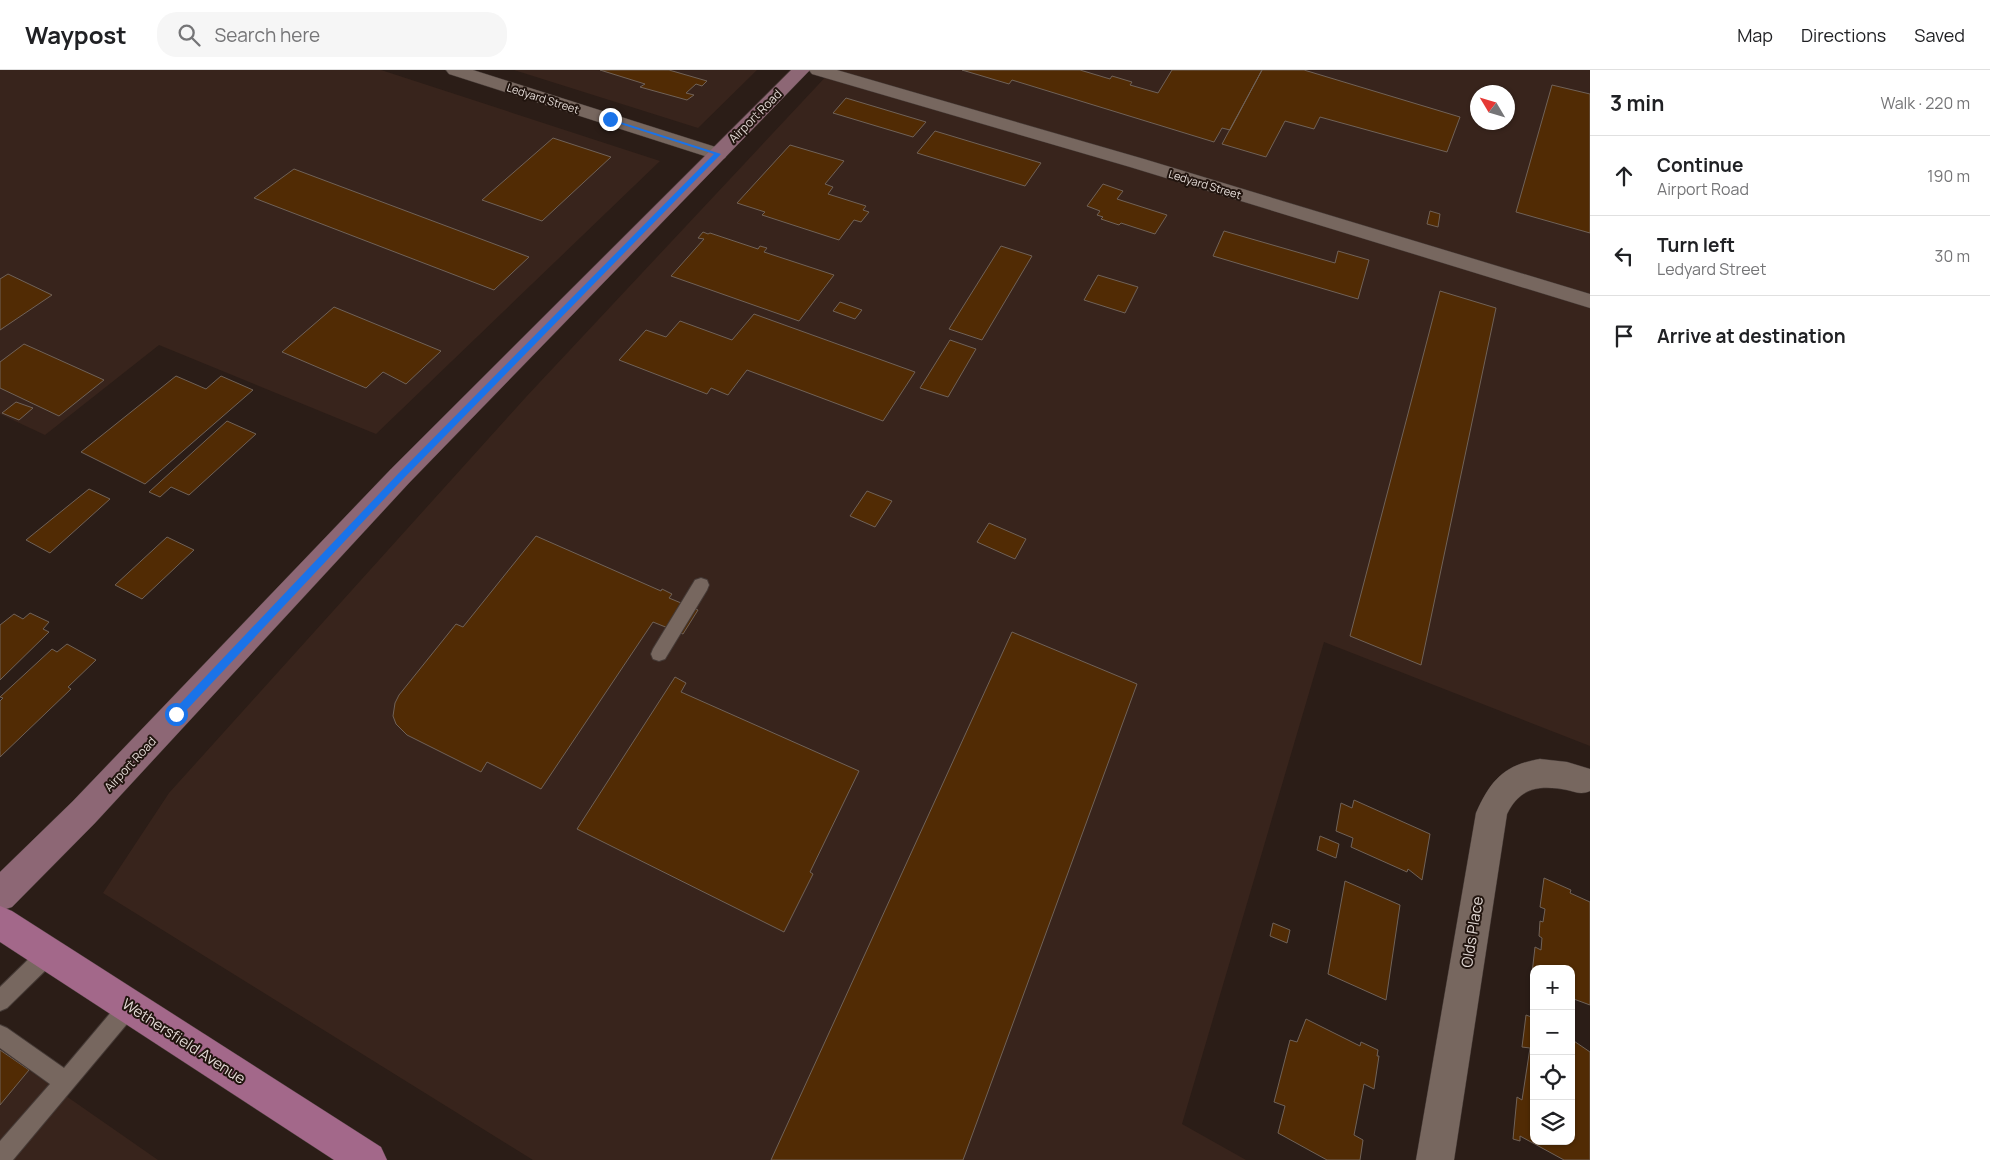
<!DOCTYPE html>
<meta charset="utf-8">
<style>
body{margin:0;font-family:Manrope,sans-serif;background:#f6f6f6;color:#202124}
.controls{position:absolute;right:15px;bottom:15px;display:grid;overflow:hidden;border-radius:10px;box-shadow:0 1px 4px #0004}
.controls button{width:45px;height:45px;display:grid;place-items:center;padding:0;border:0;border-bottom:1px solid #e0e0e0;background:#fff;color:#202124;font:25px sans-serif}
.compass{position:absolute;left:1470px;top:15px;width:45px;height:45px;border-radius:50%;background:#fff;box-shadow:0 1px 4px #0004;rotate:308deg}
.stop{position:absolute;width:15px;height:15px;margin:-11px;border:4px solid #1a73e8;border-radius:50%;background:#fff}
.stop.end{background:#1a73e8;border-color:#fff;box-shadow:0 1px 5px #0008}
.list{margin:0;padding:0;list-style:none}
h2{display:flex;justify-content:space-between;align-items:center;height:65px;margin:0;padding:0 20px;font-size:21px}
h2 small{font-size:16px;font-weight:400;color:#757577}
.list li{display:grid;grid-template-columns:32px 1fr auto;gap:15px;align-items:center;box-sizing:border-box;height:80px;padding:0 20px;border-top:1px solid #e0e0e0}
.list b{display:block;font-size:19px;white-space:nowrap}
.list p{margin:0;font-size:16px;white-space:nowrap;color:#757577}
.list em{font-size:16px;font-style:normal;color:#757577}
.icon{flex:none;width:28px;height:28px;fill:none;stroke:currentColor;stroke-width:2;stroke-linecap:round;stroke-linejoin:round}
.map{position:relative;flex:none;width:1590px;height:1090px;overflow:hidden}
header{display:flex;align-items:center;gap:30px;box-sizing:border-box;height:70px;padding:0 25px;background:#fff;border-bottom:1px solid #e0e0e0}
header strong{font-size:24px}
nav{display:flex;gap:28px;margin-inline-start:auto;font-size:18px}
.search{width:350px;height:45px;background:#f6f6f6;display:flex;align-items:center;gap:12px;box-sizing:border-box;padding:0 18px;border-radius:20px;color:#757577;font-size:19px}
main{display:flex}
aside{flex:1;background:#fff}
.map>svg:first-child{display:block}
.built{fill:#38241c;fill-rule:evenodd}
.building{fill:#512b04;stroke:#706258}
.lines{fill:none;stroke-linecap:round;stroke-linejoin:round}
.lane-casing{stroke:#453a36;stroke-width:2}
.street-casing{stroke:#453a36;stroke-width:1}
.secondary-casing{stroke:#453a36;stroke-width:1}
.primary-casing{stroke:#453a36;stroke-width:1}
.lane{fill:#77675f;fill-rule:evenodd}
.street{fill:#77675f;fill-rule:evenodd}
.secondary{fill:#8d6775;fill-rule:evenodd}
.primary{fill:#a3688a;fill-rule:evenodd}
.route{fill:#1a73e8}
.labels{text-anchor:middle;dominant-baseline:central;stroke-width:4;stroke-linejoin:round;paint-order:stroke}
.far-street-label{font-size:11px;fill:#e3dad6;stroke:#21140e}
.street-label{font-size:12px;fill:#e3dad6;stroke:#21140e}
.near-street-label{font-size:15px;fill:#e3dad6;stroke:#21140e}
</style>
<header>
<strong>Waypost</strong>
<div class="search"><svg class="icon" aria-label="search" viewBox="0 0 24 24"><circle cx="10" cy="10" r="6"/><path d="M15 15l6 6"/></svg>Search here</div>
<nav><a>Map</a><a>Directions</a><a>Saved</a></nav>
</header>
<main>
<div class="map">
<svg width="1590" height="1090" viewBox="0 0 1590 1090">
<rect width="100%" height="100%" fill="#2b1d17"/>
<path class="built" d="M0,0H381L660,91L376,364L159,275L45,365L0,344Z
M514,0H757L698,58Z
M832,0H1590V676L1324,572L1182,1054L1246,1090H533L103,823L169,723L526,327ZM1478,22H1508V52H1478Z
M0,980L158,1090H0Z"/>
<path class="building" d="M600,0H669L707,11L702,16L696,14L686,23L694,25L687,30L640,17L645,14Z
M962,0H1080L1110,9L1112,6L1132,12L1130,15L1158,23L1172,0H1262L1230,60L1222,58L1214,72L1012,10L1009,14Z
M1262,0H1304L1460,47L1447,82L1320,47L1314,59L1285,51L1266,87L1222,74Z
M1552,15L1590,24V163L1516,142Z
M846,28L926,52L913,67L833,43Z
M935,61L1041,93L1025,116L917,83Z
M553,68L611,87L542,151L482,130Z
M790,75L844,91L825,114L833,117L828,124L866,136L863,140L869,142L861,152L854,150L839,170L762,145L765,142L737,133Z
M294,99L529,187L494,220L254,128Z
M1103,114L1123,121L1117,129L1167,145L1155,164L1121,153L1119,155L1101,149L1103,147L1097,145L1100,141L1087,136Z
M1430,141L1440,144L1438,157L1427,154Z
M1224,161L1335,193L1338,181L1369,190L1358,229L1213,186Z
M703,162L708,164L710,163L758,179L760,176L767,178L764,182L834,205L799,251L671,206L704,169L698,168Z
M1001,176L1032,186L982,270L949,259Z
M8,204L52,225L0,260V209Z
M1098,205L1138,217L1125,243L1084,230Z
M1440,221L1496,238L1421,595L1350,566Z
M840,232L862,240L855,249L833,241Z
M334,237L441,281L406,314L383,302L366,318L282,282Z
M754,244L915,302L883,351L747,300L728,325L711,318L707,324L619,290L646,260L666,267L680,251L732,270Z
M950,270L976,279L948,327L920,318Z
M24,274L104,310L59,346L0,318V292Z
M176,306L206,319L221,306L253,320L145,414L81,382Z
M16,332L33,338L19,350L2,343Z
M227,351L256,364L189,425L171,417L160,427L149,422Z
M89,419L110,429L50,483L26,470Z
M867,421L892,431L875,457L850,446Z
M989,453L1026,469L1015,489L977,472Z
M536,466L661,521L662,519L672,524L669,528L698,540L683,564L653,552L541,719L487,692L481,702L407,665L396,654L393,646L395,633L399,625L456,554L463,557Z
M167,467L194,480L142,529L115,515Z
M30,543L49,552L43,559L49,562L0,610V555L14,544L23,549Z
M1012,562L1137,614L963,1090H771Z
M67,574L96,590L68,617L71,619L0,687V631L3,628L0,627L52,579L57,582Z
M675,607L686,613L681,622L859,701L810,802L813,804L784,862L577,759Z
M1354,730L1430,764L1422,810L1408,799L1407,802L1351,777L1353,768L1336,761L1341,733L1352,738Z
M1320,766L1339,774L1336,788L1317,780Z
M1544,808L1571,820L1570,823L1590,832V935L1571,928V899H1534V914L1531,912L1535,877L1541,880L1542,868L1539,866L1540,851L1543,852L1545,839L1540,837Z
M1345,811L1400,835L1386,930L1328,904Z
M1273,853L1290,860L1287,873L1270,866Z
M1526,945L1534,948V1071H1571V969L1590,982V1090H1564L1520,1066V1071L1513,1069L1517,1027L1522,1030L1530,978L1522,977Z
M1306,949L1360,976L1361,972L1378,980L1377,986H1379L1374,1019L1364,1014L1354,1065L1363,1070L1360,1090H1327L1278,1063L1285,1036L1274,1032L1290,970L1297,972Z
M0,980L29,1000L0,1035Z"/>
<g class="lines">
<g class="lane-casing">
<path id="lane" d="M701,508L707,510L709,515L707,520L665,589L659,591L653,589L651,584L653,579L695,510Z
M48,874L55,877L58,884L55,891L7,938L0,941V917L41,877Z
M130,925L137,928L140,935L137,942L13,1090H0V1071L50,1014L0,978V955L7,958L64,998L123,928Z"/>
</g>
<g class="street-casing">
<path id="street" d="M446,0H473L725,80L727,84L725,88L718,90L711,88L449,4Z
M809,0H837L1144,89L1590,224V238L1130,97L812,4Z
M1540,689L1567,692L1590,699V721C1581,725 1576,722 1567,720C1540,715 1520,717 1507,744L1454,1090H1416L1476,743C1491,710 1504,695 1540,689Z"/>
</g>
<g class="secondary-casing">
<path id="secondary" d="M791,0H810L409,413L95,753L12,837L0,841V802L73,731L391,399Z"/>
</g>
<g class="primary-casing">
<path id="primary" d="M0,836L12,841L381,1077L387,1090H334L0,872Z"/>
</g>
<use href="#lane" class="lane"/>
<use href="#street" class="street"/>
<use href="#secondary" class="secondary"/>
<use href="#primary" class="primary"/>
</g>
<path class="route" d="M608,48L721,84L403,409L180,647H173V641L398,404L714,84L608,50Z"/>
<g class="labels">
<g class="far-street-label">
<text transform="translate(543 28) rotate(18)">Ledyard Street</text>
<text transform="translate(1205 114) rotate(17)">Ledyard Street</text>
</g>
<g class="street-label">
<text transform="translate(755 46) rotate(-45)">Airport Road</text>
<text transform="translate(130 694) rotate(-47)">Airport Road</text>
</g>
<g class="near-street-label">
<text transform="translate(1472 862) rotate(-81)">Olds Place</text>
<text transform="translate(184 971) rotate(33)">Wethersfield Avenue</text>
</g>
</g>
</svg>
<div class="controls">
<button>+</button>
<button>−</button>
<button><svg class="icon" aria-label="locate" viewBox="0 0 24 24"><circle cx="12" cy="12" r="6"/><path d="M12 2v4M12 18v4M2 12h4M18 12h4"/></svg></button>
<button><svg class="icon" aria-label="layers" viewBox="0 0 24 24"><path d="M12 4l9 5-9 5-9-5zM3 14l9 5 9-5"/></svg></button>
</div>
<svg class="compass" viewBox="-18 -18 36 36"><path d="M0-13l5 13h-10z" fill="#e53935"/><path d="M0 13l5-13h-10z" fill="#757577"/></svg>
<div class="stop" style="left:176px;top:644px"></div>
<div class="stop end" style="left:610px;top:49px"></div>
</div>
<aside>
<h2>3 min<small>Walk · 220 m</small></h2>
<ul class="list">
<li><svg class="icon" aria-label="ahead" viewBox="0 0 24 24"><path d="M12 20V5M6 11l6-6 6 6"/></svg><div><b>Continue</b><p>Airport Road</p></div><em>190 m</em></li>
<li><svg class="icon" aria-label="left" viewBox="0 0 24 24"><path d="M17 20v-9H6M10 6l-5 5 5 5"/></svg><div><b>Turn left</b><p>Ledyard Street</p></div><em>30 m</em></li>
<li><svg class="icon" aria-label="arrive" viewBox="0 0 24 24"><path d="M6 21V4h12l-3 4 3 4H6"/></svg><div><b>Arrive at destination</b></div></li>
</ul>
</aside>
</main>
